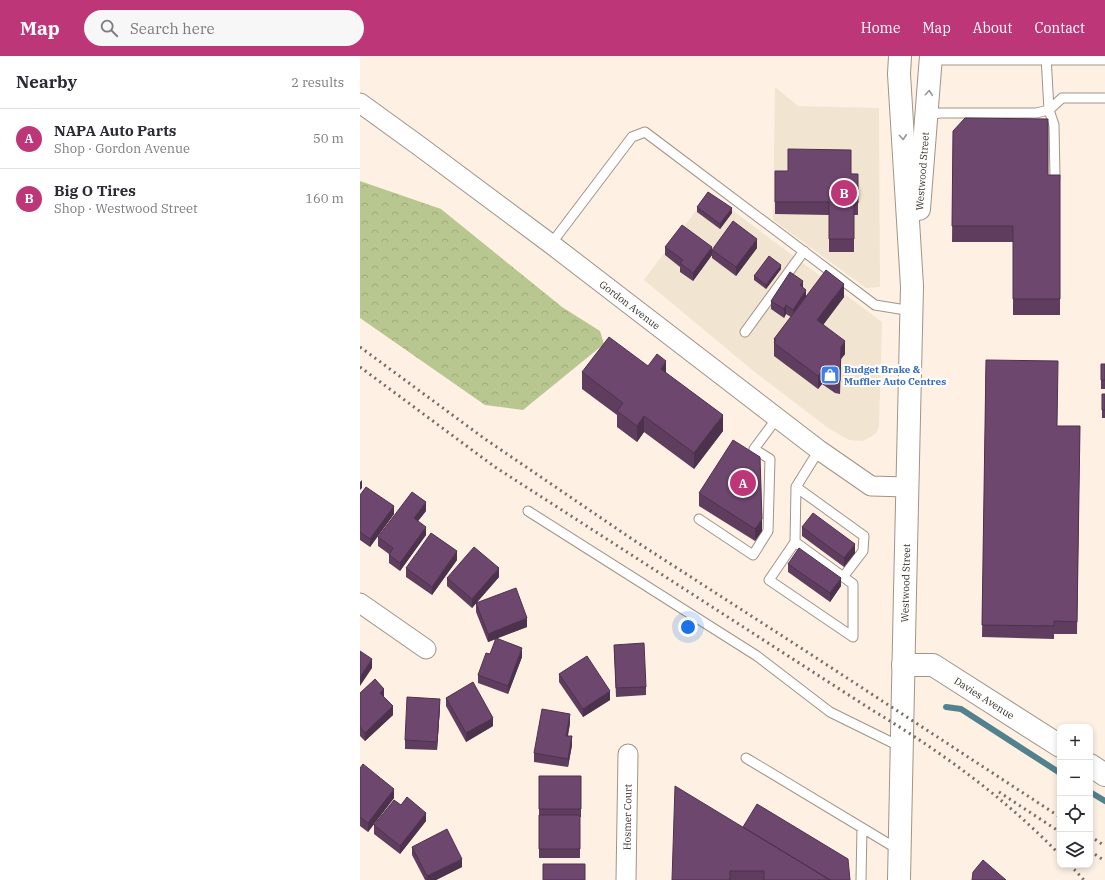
<!DOCTYPE html>
<meta charset="utf-8">
<style>
body{margin:0;font-family:"IBM Plex Serif",serif;background:#f7f7f7;color:#2b2b33}
.controls{position:absolute;right:12px;bottom:12px;display:grid;overflow:hidden;border-radius:8px;box-shadow:0 2px 6px #0003}
.controls button{width:36px;height:36px;display:grid;place-items:center;padding:0;border:0;border-bottom:1px solid #e1e1e2;background:#fff;color:#2b2b33;font:20px sans-serif}
.you{position:absolute;left:328px;top:571px;width:14px;height:14px;margin:-10px;border:3px solid #fff;border-radius:50%;background:#1a73e8;box-shadow:0 0 0 6px #1a73e833}
.badge{display:grid;place-items:center;width:26px;height:26px;border-radius:50%;background:#bd3678;color:#fff;font-size:13px;font-weight:700}
.pin{position:absolute;translate:-50% -50%;border:2px solid #fff;box-shadow:0 1px 4px #0006}
.list{margin:0;padding:0;list-style:none}
h2{display:flex;justify-content:space-between;align-items:center;height:52px;margin:0;padding:0 16px;font-size:17px}
h2 small{font-size:13px;font-weight:400;color:#7c7c81}
.list li{display:grid;grid-template-columns:26px 1fr auto;gap:12px;align-items:center;box-sizing:border-box;height:60px;padding:0 16px;border-top:1px solid #e1e1e2}
.list b{display:block;font-size:15px;white-space:nowrap}
.list p{margin:0;font-size:13px;white-space:nowrap;color:#7c7c81}
.list em{font-size:13px;font-style:normal;color:#7c7c81}
.icon{flex:none;width:22px;height:22px;fill:none;stroke:currentColor;stroke-width:2;stroke-linecap:round;stroke-linejoin:round}
.map{position:relative;flex:none;width:745px;height:824px;overflow:hidden}
header{display:flex;align-items:center;gap:24px;box-sizing:border-box;height:56px;padding:0 20px;background:#bd3678;color:#fff}
header strong{font-size:19px}
nav{display:flex;gap:22px;margin-inline-start:auto;font-size:14px}
.search{width:280px;height:36px;background:#f7f7f7;display:flex;align-items:center;gap:10px;box-sizing:border-box;padding:0 14px;border-radius:22px;color:#7c7c81;font-size:15px}
main{display:flex}
aside{flex:1;background:#fff}
.map>svg:first-child{display:block}
.industrial{fill:#f1e4d1}
.forest{fill:url(#forest-crowns)}
.lines{fill:none;stroke-linecap:round;stroke-linejoin:round}
.stream{stroke:#51828d;stroke-width:6}
.service-casing{stroke:#a09487;stroke-width:11}
.minor-casing{stroke:#a09487;stroke-width:21}
.tertiary-casing{stroke:#a09487;stroke-width:24}
.secondary-casing{stroke:#a09487;stroke-width:24}
.service{stroke:#fff;stroke-width:9}
.minor{stroke:#fff;stroke-width:19}
.tertiary{stroke:#fff;stroke-width:22}
.secondary{stroke:#fff;stroke-width:22}
.rail{stroke:#766e66;stroke-width:3;stroke-dasharray:2 4;stroke-linecap:butt}
.wall{fill:#5f3d5f}
.shaded-wall{fill:#4d324d}
.building{fill:#6e476e;stroke:#4d324d}
.oneway{stroke:#9a9794}
.labels{text-anchor:middle;dominant-baseline:central;stroke-width:4;stroke-linejoin:round;paint-order:stroke}
.street-label{font-size:10px;fill:#352f2a;stroke:#fff}
.shop-label{font-size:10px;font-weight:bold;fill:#366cbe;stroke:#fff;text-anchor:start}
</style>
<header>
<strong>Map</strong>
<div class="search"><svg class="icon" aria-label="search" viewBox="0 0 24 24"><circle cx="10" cy="10" r="6"/><path d="M15 15l6 6"/></svg>Search here</div>
<nav><a>Home</a><a>Map</a><a>About</a><a>Contact</a></nav>
</header>
<main>
<aside>
<h2>Nearby<small>2 results</small></h2>
<ul class="list">
<li><span class="badge">A</span><div><b>NAPA Auto Parts</b><p>Shop · Gordon Avenue</p></div><em>50 m</em></li>
<li><span class="badge">B</span><div><b>Big O Tires</b><p>Shop · Westwood Street</p></div><em>160 m</em></li>
</ul>
</aside>
<div class="map">
<svg width="745" height="824" viewBox="0 0 745 824">
<defs>
<pattern id="forest-crowns" width="20" height="18" patternUnits="userSpaceOnUse"><rect width="20" height="18" fill="#b8c78f"/><path d="M2 6a3 3 0 1 1 6 0M12 15a3 3 0 1 1 6 0" fill="none" stroke="#9fab7c"/></pattern>
</defs>
<rect width="100%" height="100%" fill="#fef1e4"/>
<path class="industrial" d="M415,31L438,50L519,52L520,231L506,232L413,164Z
M349,137L522,266L519,371L516,377L512,380L503,385L489,384L468,372L396,317L284,224Z"/>
<path class="forest" d="M0,125L81,153L202,251L240,275L244,288L163,354L125,349L0,262Z"/>
<g class="lines">
<path class="stream" d="M586,651L601,653L700,717
M730,736L745,745"/>
<g class="service-casing">
<path id="service" d="M686,0L689,54L694,69L695,122
M571,4H745
M567,59L580,57H676L689,54L702,42H745
M191,188L272,81L285,76L515,249L552,255
M385,276L444,195
M436,431L504,480L503,495L483,521
M168,455L397,600L470,656L541,691
M339,463L393,499L408,475L410,403L394,393L417,362
M435,486L493,528V581L409,524L435,486L436,431L459,394
M386,702L539,794
M501,824L502,772"/>
</g>
<g class="minor-casing">
<g id="minor">
<path id="s1" d="M0,47L58,89L191,188L459,394L511,430L547,431"/>
<path d="M0,547L66,593"/>
<path id="s2" d="M266,824L268,698"/>
</g>
</g>
<g class="tertiary-casing">
<g id="tertiary">
<path id="s3" d="M543,609H573L700,690"/>
<path d="M730,709L745,719"/>
</g>
</g>
<g class="secondary-casing">
<g id="secondary">
<path id="s4" d="M559,153L571,0"/>
<path id="s5" d="M539,824L545,536L552,230L539,18L540,0"/>
</g>
</g>
<use href="#service" class="service"/>
<use href="#minor" class="minor"/>
<use href="#tertiary" class="tertiary"/>
<use href="#secondary" class="secondary"/>
<path class="rail" d="M0,291L125,383L272,483L438,590L700,761
M0,311L135,411L512,654C580,695 644,741 700,799
M639,736L700,776
M730,780L745,790
M730,795L745,805
M710,809L724,824"/>
</g>
<path class="wall" d="M593,75L688,119H700V259H653V186H592Z
M415,115L498,118V159H494V196H469V159L415,158Z
M337,151L372,157L360,173L337,156Z
M305,191L352,194L397,192L376,220L352,202V199L333,225L320,216V211L305,199Z
M421,213L406,233L394,224V220Z
M443,232L446,240L484,241L463,269L485,298L481,303L480,338L475,337L462,328L458,333L414,300V283L431,261L426,258L424,262L411,253V245Z
M626,304L697,370H720L717,578H694V583L622,581Z
M741,308H745V333H741Z
M288,310L306,317L363,375L334,413L284,376L277,386L257,371V359L222,333V316Z
M742,338H745V362H742Z
M339,437L402,475L395,485L339,450Z
M0,439L34,458L10,491L0,484Z
M66,455L58,465L66,479L40,515L29,507V498L18,490V481Z
M442,471L495,497L484,511L442,480Z
M97,504L72,539L46,521V512Z
M428,508L481,530L470,546L428,516Z
M139,521L112,552L87,530V522Z
M116,547L167,571L137,582L162,601L148,638L118,627V619L130,598L136,583L128,586L116,556Z
M254,589L286,631V639L256,641Z
M199,618L250,644L223,661L199,626Z
M0,637L24,642L33,659L5,685L0,680Z
M86,642L133,670L106,686L86,650Z
M80,651L77,694L45,693V684Z
M210,667L208,680L212,689L208,711L174,706V697Z
M0,712L34,742L8,776L0,770Z
M179,720H221V761H220V802H179Z
M41,749L66,765L40,798L14,778V769Z
M383,771L490,824H312Z
M52,791L102,811L76,824H65L52,799Z"/>
<path class="shaded-wall" d="M372,152V157L360,173V168Z
M397,183V192L376,220V211Z
M352,191V199L333,225V217Z
M421,209V213L406,233V229Z
M443,225V233L440,229Z
M484,228V241L457,277V264Z
M446,234V243L433,262V254Z
M426,249V258L424,262V253Z
M485,285V298L481,303L480,338L481,291Z
M306,305V322L301,313Z
M462,315V328L458,333V320Z
M363,359V375L334,413V397Z
M284,360V376L277,386V370Z
M2,424V432L0,434V426Z
M66,446V455L54,470V462Z
M34,450V458L10,491V483Z
M402,463V475L395,485V473Z
M66,471V479L40,515V507Z
M495,488V497L484,511V502Z
M97,495V504L72,539V531Z
M139,512V521L112,552V543Z
M481,522V530L470,546V537Z
M167,562V571L128,586V578Z
M162,592V601L148,638V630Z
M12,603V612L0,630V621Z
M24,633V642L20,637Z
M250,635V644L223,661V653Z
M80,643V651L77,694V686Z
M33,650V659L5,685V677Z
M210,658V667L206,688V680Z
M133,662V670L106,686V677Z
M212,680V689L208,711V703Z
M34,733V742L8,776V767Z
M66,757V765L40,798V790Z
M102,803V811L76,824H67V820Z"/>
<path class="building" d="M605,62L688,63V119H700V243H653V170H592L593,75Z
M428,93L491,94V118H498V147H494V183H469V146H415V115H428Z
M348,136L372,152L360,168L337,151Z
M373,165L397,183L376,211L352,194Z
M322,169L352,191L333,217L320,207L323,204L305,191Z
M409,200L421,209L406,229L394,220Z
M466,214L484,228L457,264L485,285L481,291L480,325H475L462,315L458,320L414,287L416,284L414,283Z
M430,216L443,225L440,229L446,234L433,254L426,249L424,253L411,245Z
M249,281L288,310L297,298L306,305L301,313L363,359L334,397L284,360L277,370L257,355L263,347L222,316Z
M626,304L698,305L697,370H720L717,566L694,565V570L622,569Z
M741,308H745V324H741Z
M742,338H745V354H742Z
M373,384L400,401L402,463L395,473L339,437Z
M6,431L34,450L10,483L0,476V439Z
M52,436L66,446L54,462L66,471L40,507L29,499L33,492L18,481Z
M453,457L495,488L484,502L442,471Z
M71,477L97,495L72,531L46,512Z
M114,491L139,512L112,543L87,522Z
M439,492L481,522L470,537L428,508Z
M156,532L167,562L128,578L116,547Z
M136,582L162,592L148,630L118,619L126,597L130,598Z
M284,587L286,631L256,632L254,589Z
M0,595L12,603L0,621Z
M227,600L250,635L223,653L199,618Z
M15,623L24,633L20,637L33,650L5,677L0,671V637Z
M113,626L133,662L106,677L86,642Z
M47,641L80,643L77,686L45,684Z
M182,653L210,658L206,680H212L208,703L174,697Z
M3,708L34,733L8,767L0,761V712Z
M179,720H221V753H179Z
M315,730L470,824H404V815H370V824H312Z
M47,741L66,757L40,790L14,769L34,744L41,749Z
M397,748L488,803L490,824H470L383,771Z
M179,759H220V793H179Z
M87,773L102,803L67,820L52,791Z
M623,804L646,824H612L613,816Z
M183,808H225V824H183Z"/>
<defs><path id="oneway-chevron" d="M-2-3.5L2.5 0L-2 3.5" fill="none" stroke-width="1.6" stroke-linecap="round" stroke-linejoin="round"/></defs>
<g class="oneway">
<use href="#oneway-chevron" transform="translate(569 37) rotate(-85)"/>
<use href="#oneway-chevron" transform="translate(543 81) rotate(86)"/>
</g>
<defs>
<g id="shop-square" transform="scale(1)"><rect x="-9" y="-9" width="18" height="18" rx="4" fill="#3f7fe0" stroke="#fff"/><path d="M-5-2.5h2.3a2.7 3.5 0 0 1 5.4 0H5L5.5 6h-11ZM-1.5-2.5h3a1.5 2.3 0 0 0-3 0Z" fill="#fff"/></g>
</defs>
<g fill-rule="evenodd">
<use href="#shop-square" x="470" y="319"/>
</g>
<g class="labels">
<g class="street-label">
<text stroke="none"><textPath href="#s4" startOffset="38">Westwood Street</textPath></text>
<text stroke="none"><textPath href="#s1" startOffset="337">Gordon Avenue</textPath></text>
<text stroke="none"><textPath href="#s5" startOffset="297">Westwood Street</textPath></text>
<text stroke="none"><textPath href="#s3" startOffset="91">Davies Avenue</textPath></text>
<text stroke="none"><textPath href="#s2" startOffset="63">Hosmer Court</textPath></text>
</g>
<g class="shop-label">
<text x="484" y="313">Budget Brake &amp;<tspan x="484" dy="12">Muffler Auto Centres</tspan></text>
</g>
</g>
</svg>
<div class="controls">
<button>+</button>
<button>−</button>
<button><svg class="icon" aria-label="locate" viewBox="0 0 24 24"><circle cx="12" cy="12" r="6"/><path d="M12 2v4M12 18v4M2 12h4M18 12h4"/></svg></button>
<button><svg class="icon" aria-label="layers" viewBox="0 0 24 24"><path d="M12 4l9 5-9 5-9-5zM3 14l9 5 9-5"/></svg></button>
</div>
<div class="you"></div>
<div class="pin badge" style="left:383px;top:427px">A</div>
<div class="pin badge" style="left:484px;top:137px">B</div>
</div>
</main>
